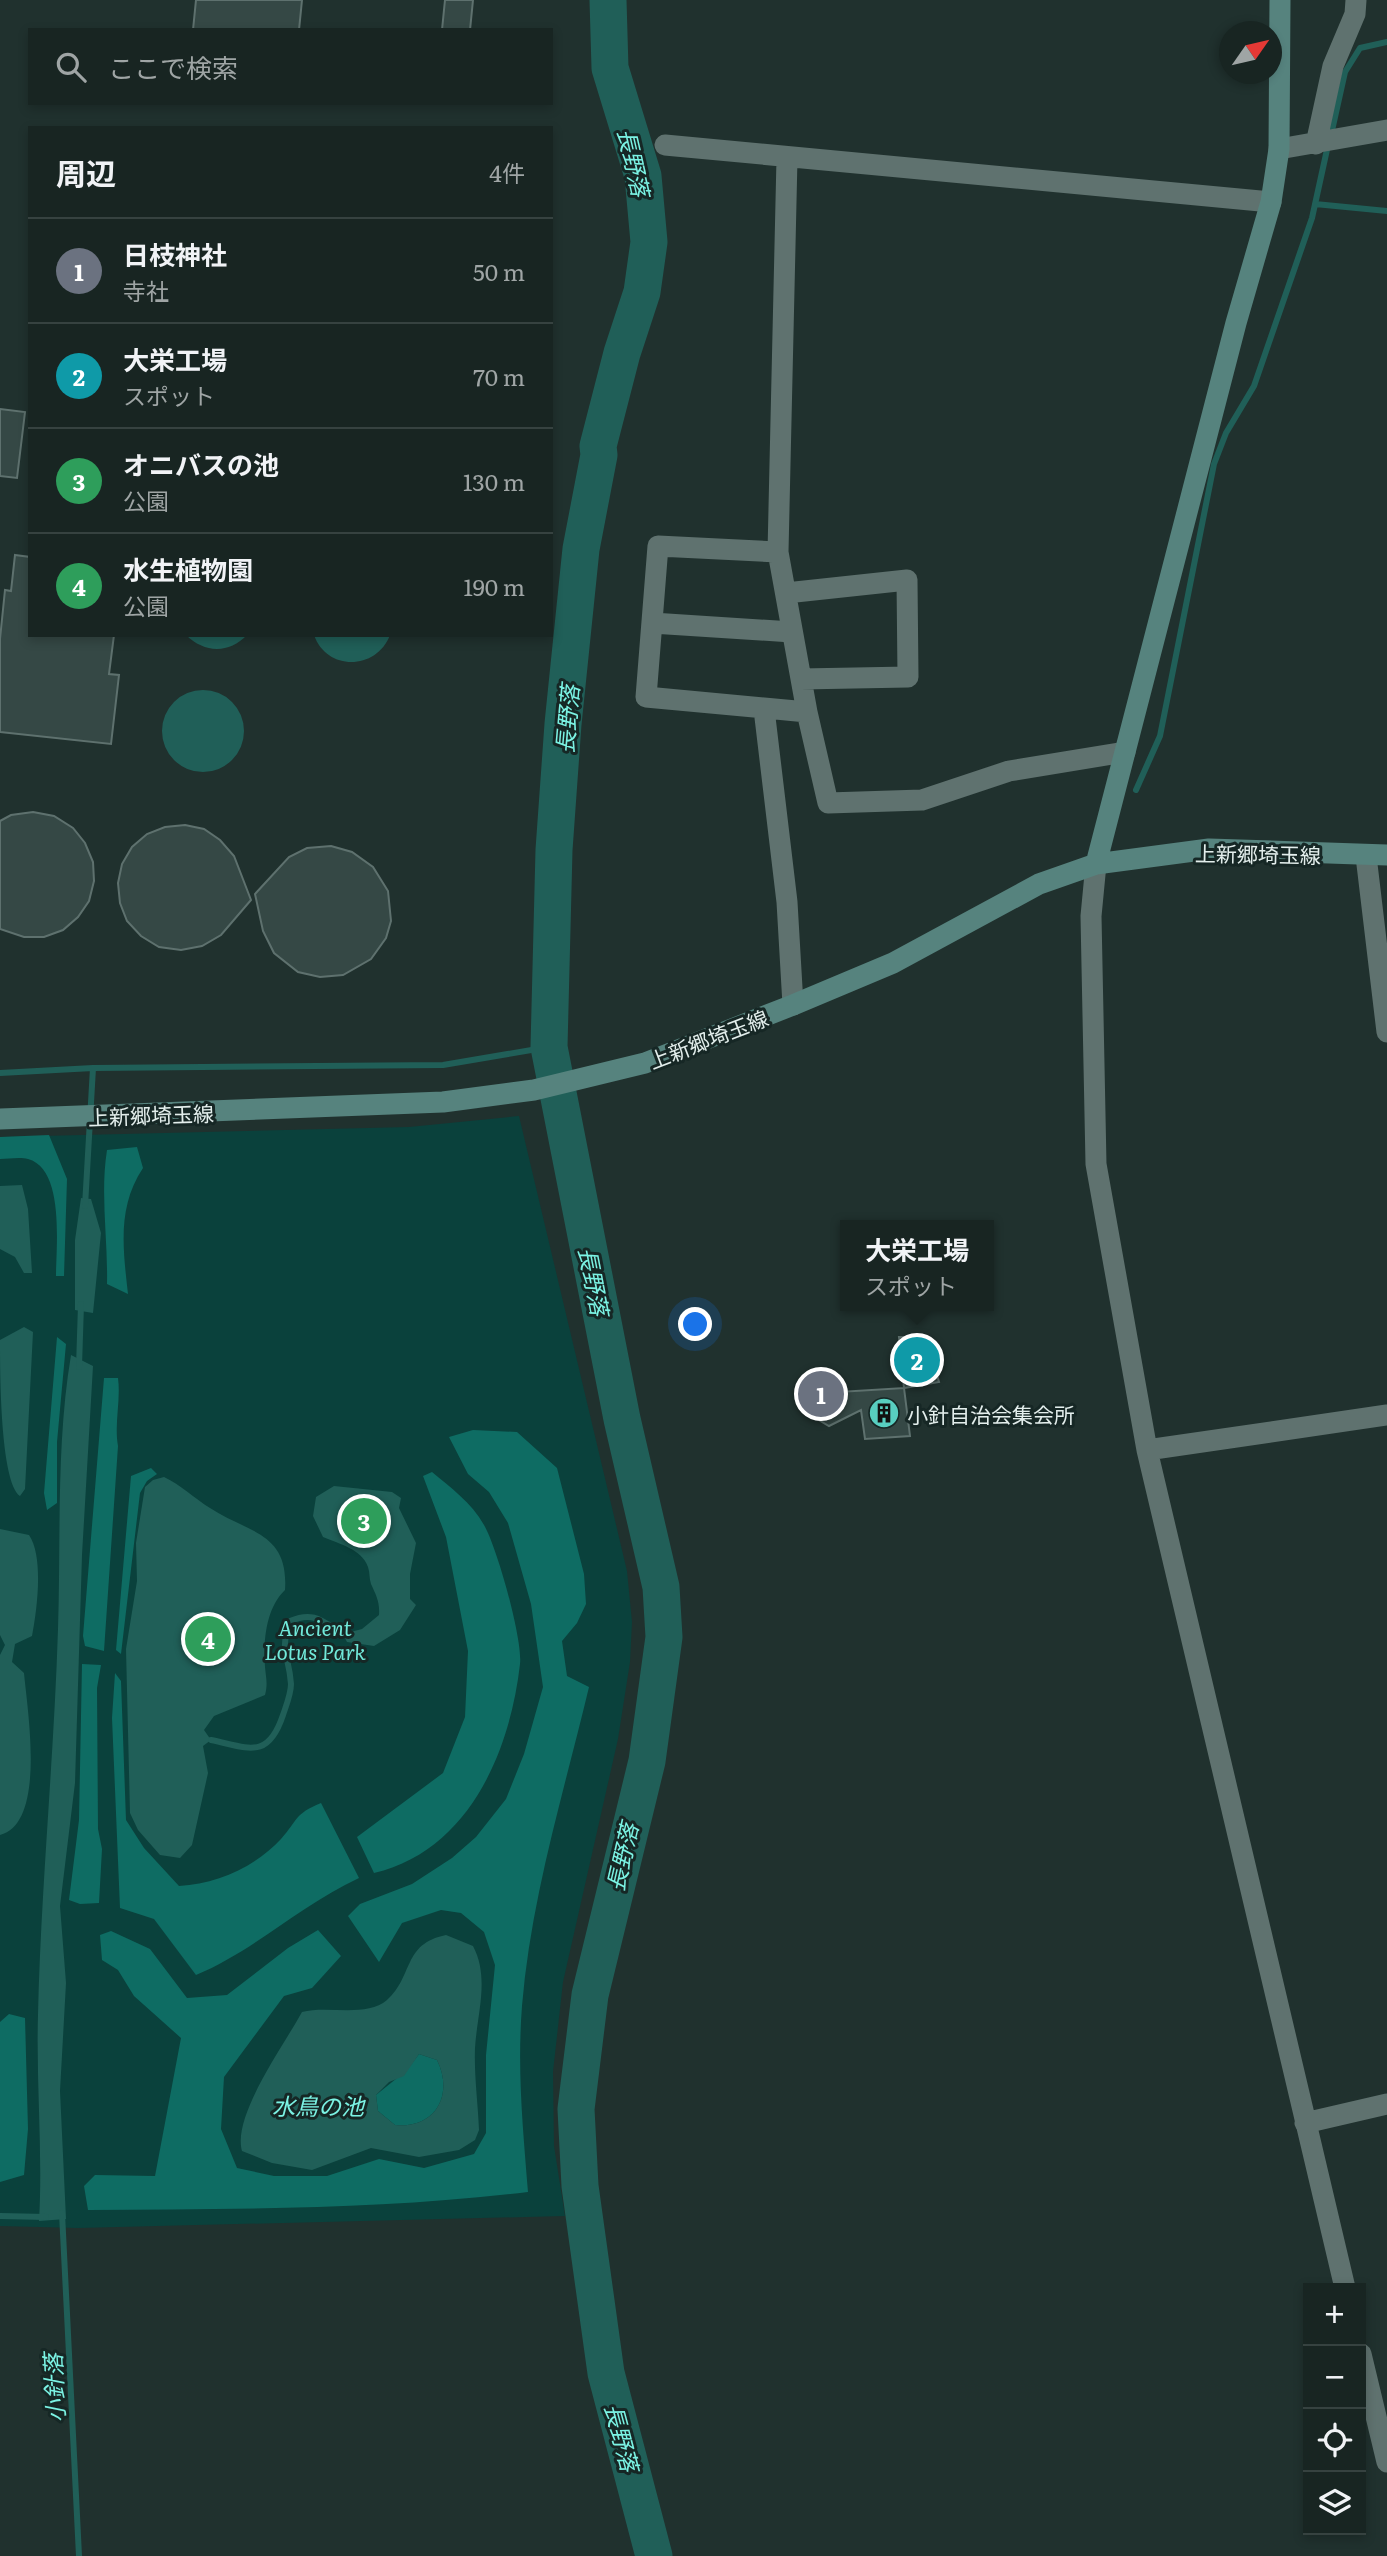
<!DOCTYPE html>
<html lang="ja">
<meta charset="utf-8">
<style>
body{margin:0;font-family:Literata,"Noto Sans JP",serif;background:#212d2a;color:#f1f3f6}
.controls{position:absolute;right:21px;bottom:21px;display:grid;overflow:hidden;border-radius:0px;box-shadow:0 4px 10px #0003}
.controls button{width:63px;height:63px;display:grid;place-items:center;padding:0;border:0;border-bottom:2px solid #364240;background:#182522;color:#f1f3f6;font:35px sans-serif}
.compass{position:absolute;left:1219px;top:21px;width:63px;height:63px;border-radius:50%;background:#182522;box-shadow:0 4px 10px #0003;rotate:56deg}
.you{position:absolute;left:696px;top:1325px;width:24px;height:24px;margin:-18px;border:5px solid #fff;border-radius:50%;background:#1a73e8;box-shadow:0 0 0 10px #1a73e833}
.badge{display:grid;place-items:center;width:46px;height:46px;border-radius:50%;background:#58cec0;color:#fff;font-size:23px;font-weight:700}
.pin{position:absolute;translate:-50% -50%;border:4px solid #fff;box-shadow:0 2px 7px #0006}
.popup{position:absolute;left:840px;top:1220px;width:154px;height:91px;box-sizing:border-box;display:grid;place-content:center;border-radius:0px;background:#182522;filter:drop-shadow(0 2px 5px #0005);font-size:23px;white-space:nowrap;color:#9fa5a5}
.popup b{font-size:26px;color:#f1f3f6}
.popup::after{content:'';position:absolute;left:50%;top:100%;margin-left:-14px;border:14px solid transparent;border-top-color:#182522}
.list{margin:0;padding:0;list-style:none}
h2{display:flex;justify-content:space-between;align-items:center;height:91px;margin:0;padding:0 28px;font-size:30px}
h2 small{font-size:23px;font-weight:400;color:#9fa5a5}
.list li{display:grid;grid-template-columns:46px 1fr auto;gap:21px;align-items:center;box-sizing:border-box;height:105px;padding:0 28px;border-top:2px solid #364240}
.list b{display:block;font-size:26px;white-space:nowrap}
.list p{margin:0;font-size:23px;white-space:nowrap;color:#9fa5a5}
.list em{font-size:23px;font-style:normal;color:#9fa5a5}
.icon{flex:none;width:38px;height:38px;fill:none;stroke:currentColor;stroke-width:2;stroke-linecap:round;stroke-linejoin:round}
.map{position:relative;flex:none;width:1387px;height:2556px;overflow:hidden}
.search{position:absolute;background:#182522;box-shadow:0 4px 10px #0003;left:28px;top:28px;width:525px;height:77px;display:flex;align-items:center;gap:18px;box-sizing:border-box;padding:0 24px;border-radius:0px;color:#9fa5a5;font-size:26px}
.panel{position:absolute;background:#182522;box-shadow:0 4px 10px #0003;left:28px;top:126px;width:525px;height:511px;border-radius:0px}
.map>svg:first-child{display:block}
.green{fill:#0a413c}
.forest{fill:#0e6c63}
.water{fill:#205f58;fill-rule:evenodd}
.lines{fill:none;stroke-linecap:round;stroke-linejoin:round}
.stream{stroke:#205f58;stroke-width:6}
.river{stroke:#205f58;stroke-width:37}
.building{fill:#354845;stroke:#5e716e;stroke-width:2}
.street{stroke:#5f726f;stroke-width:21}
.secondary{stroke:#56837e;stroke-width:21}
.labels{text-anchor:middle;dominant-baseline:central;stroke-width:6;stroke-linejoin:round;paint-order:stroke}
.street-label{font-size:21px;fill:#e3eeec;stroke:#162725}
.poi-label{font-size:21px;fill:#e3eeec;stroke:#162725;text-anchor:start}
.park-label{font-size:21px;font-style:italic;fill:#71e9da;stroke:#162725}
.water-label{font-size:23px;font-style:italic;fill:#7bf3e4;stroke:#162725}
</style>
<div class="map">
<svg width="1387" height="2556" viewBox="0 0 1387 2556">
<rect width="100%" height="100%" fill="#20312e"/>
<path class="green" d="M519,1116L627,1571L632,1622L630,1662L618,1739L563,1982L553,2072L554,2146L565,2216L78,2228L0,2226V1137L409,1127Z"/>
<path class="forest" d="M49,1135L67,1179L64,1276H56C56,1247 65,1169 28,1159C20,1157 8,1159 0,1159V1137Z
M137,1147L143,1168C117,1207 123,1249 128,1294L107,1284C108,1239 100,1194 107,1150Z
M57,1337L66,1344L57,1442V1503L47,1510L44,1493Z
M104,1378H118C121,1401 114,1423 118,1446L104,1651L85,1646L83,1636Z
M473,1430L517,1432L557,1468L584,1574L586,1604L577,1623L562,1641L567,1676L589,1687C564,1792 531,1897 522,2006C517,2071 523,2128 528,2192C381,2210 235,2209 88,2210L84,2186L95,2175L155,2176L181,2038L134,1996L118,1970L102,1960L100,1935L111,1931L150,1949L187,1998L227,1995L288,1948L318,1930L341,1956L312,1988L284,1996L224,2077L221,2129L237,2168L274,2176H327L379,2159L424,2168L474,2154L486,2133V2055L495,1965L484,1932L461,1913L441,1910L402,1923L379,1962L348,1916L360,1904L412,1884L452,1858L476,1837L506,1799L524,1754L543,1687L531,1604L508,1523L489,1492L468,1474L449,1437Z
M151,1468L157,1474L147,1481L140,1493L121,1654L116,1650L131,1476Z
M432,1472C450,1487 472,1503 484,1525C497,1547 523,1640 520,1664C510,1753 468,1851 374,1873L357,1837L443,1773L465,1717L468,1651L446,1537L423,1476Z
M82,1664L101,1665L97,1688L98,1829L102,1849L99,1903L80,1904L69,1900L79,1820Z
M115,1673L121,1681L126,1820L144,1848L179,1886C217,1884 255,1867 281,1839C298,1820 294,1814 321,1803L359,1878C301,1905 255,1950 196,1975L154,1919L120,1908L112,1718Z
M9,2014L25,2018L28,2129L24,2175L0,2182V2022Z
M419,2054L437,2060C454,2094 436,2129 395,2125L378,2111L376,2095L407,2070Z"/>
<path class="water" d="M186,635H247C229,654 204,653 186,635Z
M314,635H390C377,670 327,672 314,635Z
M162 731a41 41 0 1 1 82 0a41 41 0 1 1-82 0Z
M22,1185L28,1209L32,1273H24L15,1257L0,1249V1186Z
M81,1198L91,1199L101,1233L93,1313L75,1310V1240Z
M24,1327L33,1332L25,1489L20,1496C0,1482 0,1369 0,1340Z
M71,1355L93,1366L82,1555L75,1783L60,1906L66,1983L60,2091L66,2219L39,2221C43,2153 36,2084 38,2015C41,1886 54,1758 58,1629C61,1538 56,1444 71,1355Z
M164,1477C181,1485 194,1498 210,1508C248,1533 289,1532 285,1590C266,1608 263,1641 265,1667C266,1678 268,1684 265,1695L214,1716L204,1730L211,1740L203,1746L208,1773L192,1845L180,1858L160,1855L138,1830L130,1813L126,1649L137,1581L136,1543L145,1487L153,1480Z
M334,1486L392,1492L401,1498L399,1508L416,1543L410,1574V1599L416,1605L400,1630L374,1646L347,1642L343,1634L362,1629L379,1615C380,1602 376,1595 371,1584C369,1578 370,1573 368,1567C362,1549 339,1544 323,1537L313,1516L316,1497Z
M0,1529L29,1535C44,1557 37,1610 32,1636L15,1644L12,1662L24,1673C27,1708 47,1823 0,1835V1655L5,1645L0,1635Z
M446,1935L473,1946C490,1978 477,2014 475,2048C474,2076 478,2103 479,2130L475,2140L459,2150L419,2157L371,2148L312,2170L272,2163L242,2151C232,2116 284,2045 302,2012C327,2005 366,2018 387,2000C414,1976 402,1944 446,1935ZM419,2054L437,2060C454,2094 436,2129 395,2125L378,2111L376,2095L389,2082L404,2076Z"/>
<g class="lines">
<path class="stream" d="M1331,135L1345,72L1360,48L1387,42
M1315,204L1387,211
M1136,790L1160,736L1214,464L1226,433L1254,386L1312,218L1328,145
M0,1073L93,1068L443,1065L549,1047
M85,1206L93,1068
M79,1367L81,1304
M211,1740C249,1748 268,1760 283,1715C286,1706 291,1694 291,1684C289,1654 279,1653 290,1621C314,1611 322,1621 343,1634
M62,2213L79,2556
M0,2216L46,2217"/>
<path class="river" d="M608,0L610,68L643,176L649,242L642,292L622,353L598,446L599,455L581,549L563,724L554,850L549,1047L622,1419L661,1587L664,1637L647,1761L590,1995L576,2109L580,2186L606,2373L654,2556"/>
</g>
<path class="building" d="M196,0H302L299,30H193Z
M445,0H473L470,30H442Z
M0,409L25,412L17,478L0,476Z
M15,555L30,557V635H114L109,674L119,675L111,744L0,732V639L5,590L11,591Z
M33,812L54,816L73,828L85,843L93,862L94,881L89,901L78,917L63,930L44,937H24L0,929V821L11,815Z
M185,825L204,829L220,840L234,856L251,900L221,935L202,946L181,950L159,947L141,936L127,921L120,903L118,883L122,864L132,847L147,834L165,827Z
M331,846L352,852L373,867L388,891L391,921L386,938L371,959L343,975L320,977L298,972L274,953L263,931L255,894L289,857L307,848Z
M899,1337L926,1338L939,1382L904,1388Z
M804,1376L837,1378L839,1392L904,1388L910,1436L865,1439L861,1410L829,1426L802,1410Z"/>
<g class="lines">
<path class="street" d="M1316,144L1333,66L1355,14L1356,0
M665,145L1271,202
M1279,149L1387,130
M787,158L778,552L807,712
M778,552L658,546L646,697L807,712L828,803L922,800L1009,771L1125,752
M786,593L907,580L908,677L801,679
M652,623L792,632
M764,709L787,902L793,1005
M1366,856L1387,1032
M1096,864L1091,916L1096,1164L1147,1450L1345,2288
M1147,1450L1387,1415
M1305,2123L1387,2104
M1361,2354L1387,2462"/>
<path class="secondary" d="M1096,864L1236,323L1271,202L1279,149L1280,0
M0,1119L443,1102L534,1090L645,1063L793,1005L893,963L1039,884L1096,864L1209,849L1387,855"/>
</g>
<defs>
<g id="building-disc" transform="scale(1.575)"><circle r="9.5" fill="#58cec0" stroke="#162725"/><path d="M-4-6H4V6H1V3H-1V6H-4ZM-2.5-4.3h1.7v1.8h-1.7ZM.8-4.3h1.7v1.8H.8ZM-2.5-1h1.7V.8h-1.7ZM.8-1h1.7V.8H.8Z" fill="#111"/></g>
</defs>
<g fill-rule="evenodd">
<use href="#building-disc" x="884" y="1413"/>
</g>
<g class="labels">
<g class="street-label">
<text transform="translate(1258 853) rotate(1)">上新郷埼玉線</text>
<text transform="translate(708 1038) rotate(-21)">上新郷埼玉線</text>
<text transform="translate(151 1114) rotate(-2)">上新郷埼玉線</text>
</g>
<g class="poi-label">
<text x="907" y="1413">小針自治会集会所</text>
</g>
<g class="park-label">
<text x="315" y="1626">Ancient<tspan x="315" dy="24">Lotus Park</tspan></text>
</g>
<g class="water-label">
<text transform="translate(635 162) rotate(77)">長野落</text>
<text transform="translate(566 719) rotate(-85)">長野落</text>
<text transform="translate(595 1281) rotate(79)">長野落</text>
<text transform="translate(621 1857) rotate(-77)">長野落</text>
<text x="318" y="2105">水鳥の池</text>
<text transform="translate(53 2388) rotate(-93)">小針落</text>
<text transform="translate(623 2437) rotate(75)">長野落</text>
</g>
</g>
</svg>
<div class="controls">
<button>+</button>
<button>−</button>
<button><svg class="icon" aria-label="locate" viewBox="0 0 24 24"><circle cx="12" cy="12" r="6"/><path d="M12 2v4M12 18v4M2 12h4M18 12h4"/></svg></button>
<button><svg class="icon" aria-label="layers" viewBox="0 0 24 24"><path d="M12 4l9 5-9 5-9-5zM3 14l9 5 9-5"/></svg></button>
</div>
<svg class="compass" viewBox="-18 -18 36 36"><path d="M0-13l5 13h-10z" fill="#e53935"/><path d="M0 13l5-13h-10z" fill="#9fa5a5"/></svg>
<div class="you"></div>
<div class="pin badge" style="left:821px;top:1394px;background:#6b7280">1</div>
<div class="pin badge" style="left:917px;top:1360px;background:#0f9aa8">2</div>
<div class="popup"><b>大栄工場</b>スポット</div>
<div class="pin badge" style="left:364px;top:1521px;background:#2e9e5b">3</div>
<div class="pin badge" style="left:208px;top:1639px;background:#2e9e5b">4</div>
<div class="search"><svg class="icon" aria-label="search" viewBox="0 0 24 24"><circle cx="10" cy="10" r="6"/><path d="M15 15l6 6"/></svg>ここで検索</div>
<section class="panel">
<h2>周辺<small>4件</small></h2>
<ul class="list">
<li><span class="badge" style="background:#6b7280">1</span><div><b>日枝神社</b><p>寺社</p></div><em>50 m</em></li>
<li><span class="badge" style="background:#0f9aa8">2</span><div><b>大栄工場</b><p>スポット</p></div><em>70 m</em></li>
<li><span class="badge" style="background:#2e9e5b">3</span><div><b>オニバスの池</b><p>公園</p></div><em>130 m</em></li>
<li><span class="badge" style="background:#2e9e5b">4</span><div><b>水生植物園</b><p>公園</p></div><em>190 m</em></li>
</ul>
</section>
</div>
